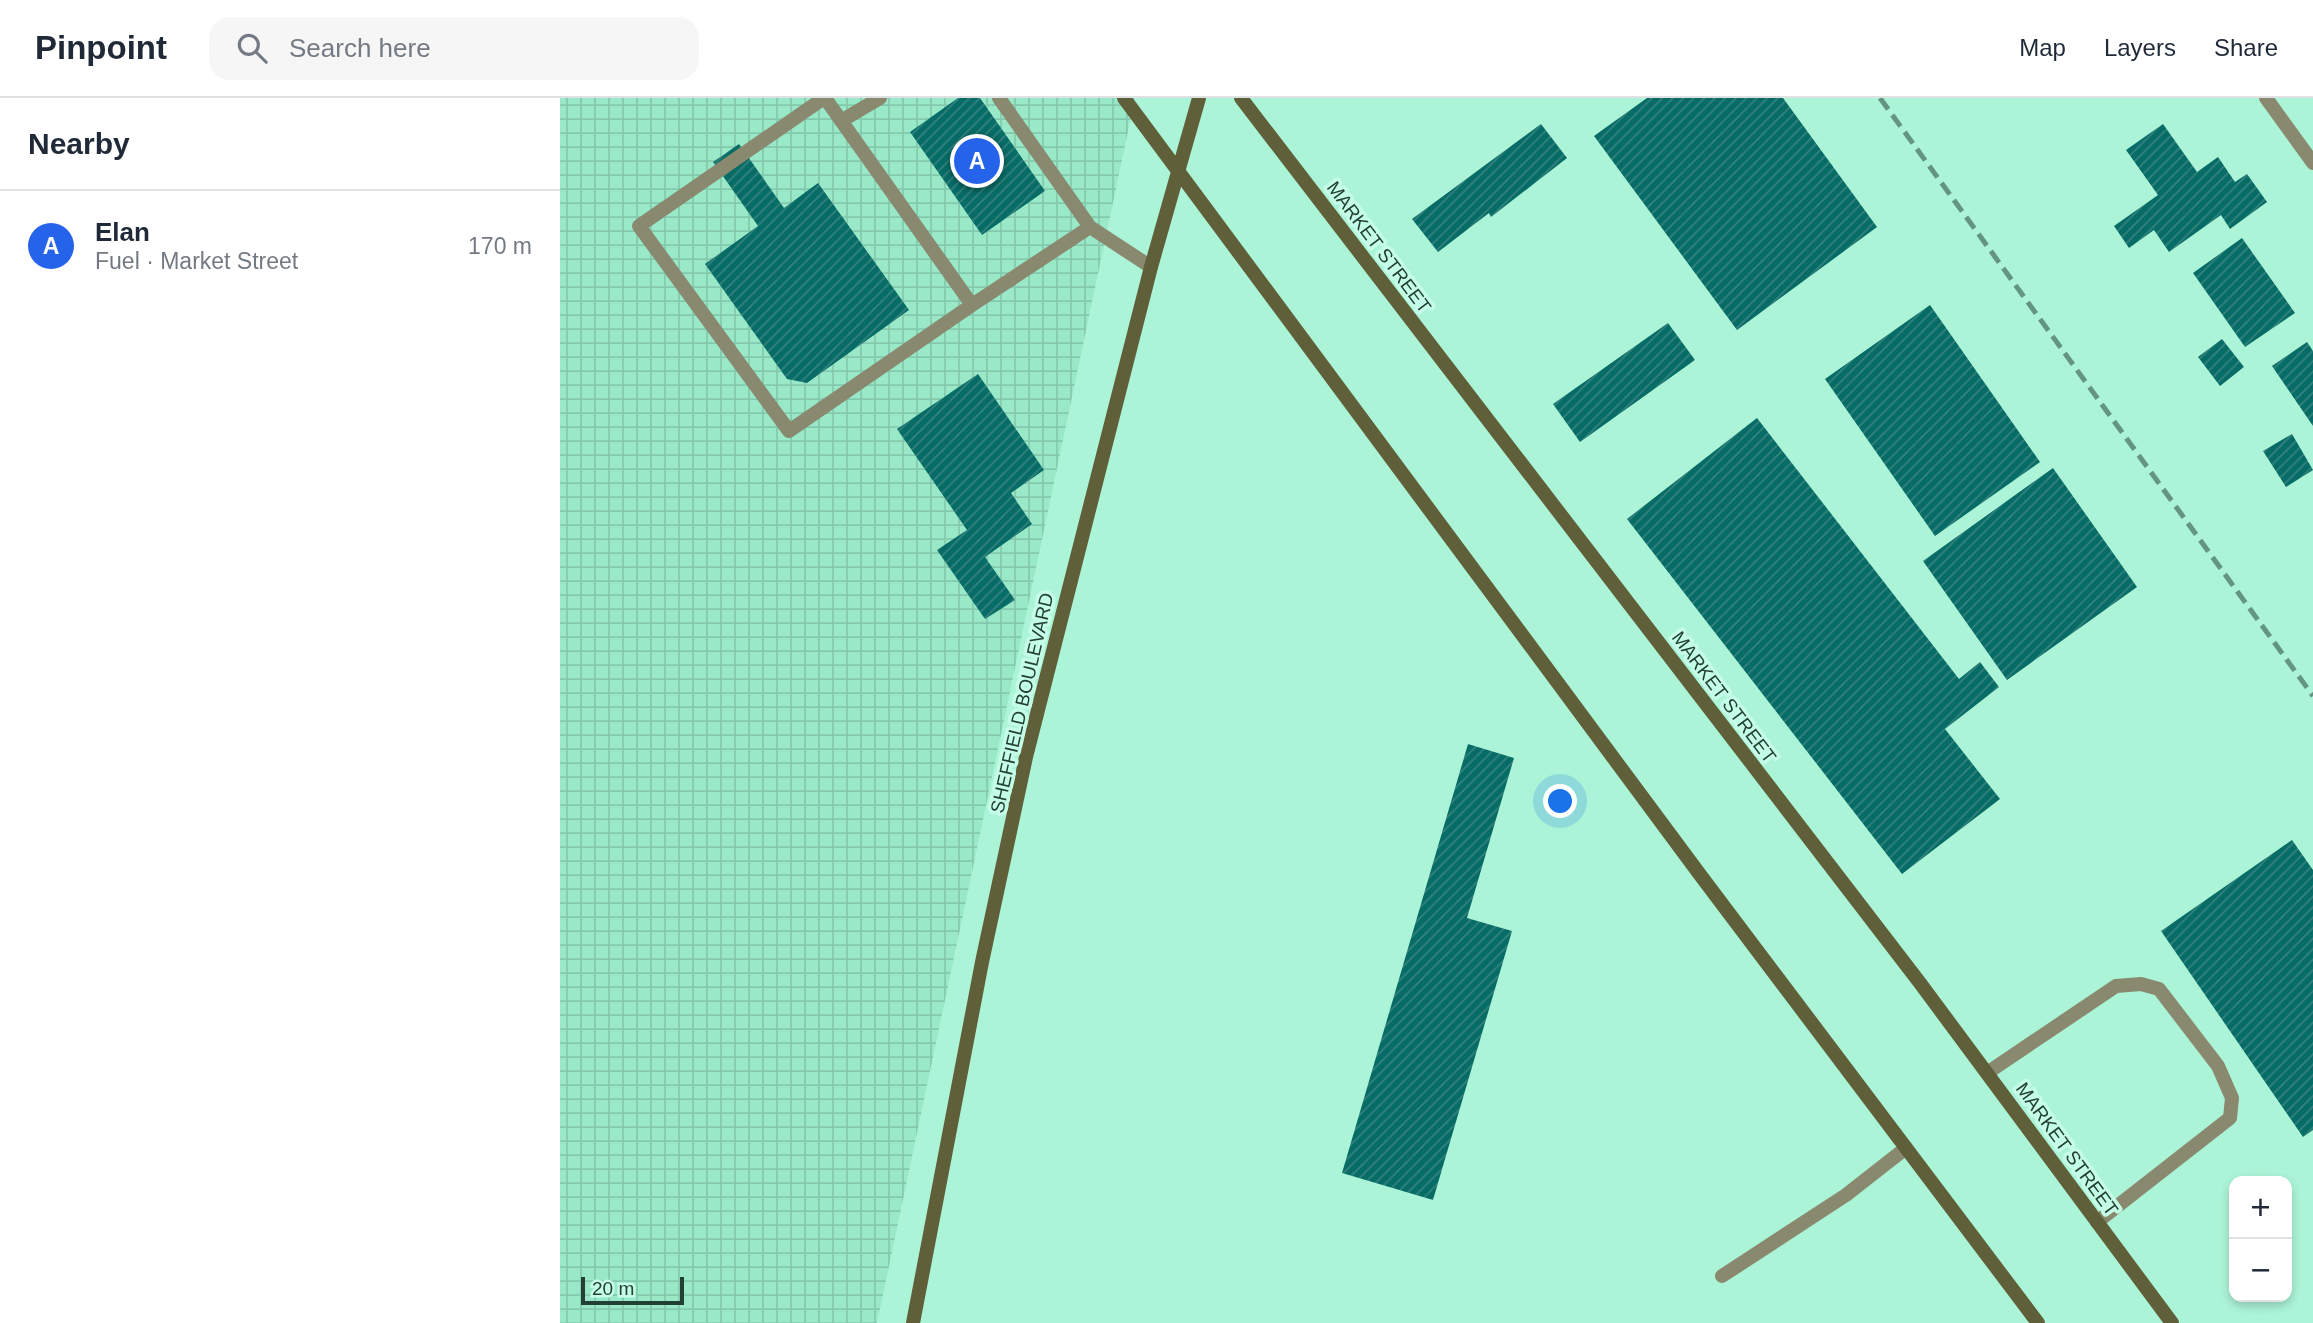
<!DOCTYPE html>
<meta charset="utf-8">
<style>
body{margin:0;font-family:Arial,sans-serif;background:#f6f6f7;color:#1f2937}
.controls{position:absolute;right:21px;bottom:21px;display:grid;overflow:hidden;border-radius:14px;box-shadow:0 4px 10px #0003}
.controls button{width:63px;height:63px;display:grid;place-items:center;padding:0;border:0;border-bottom:2px solid #e0e1e3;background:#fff;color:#1f2937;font:35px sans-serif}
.scale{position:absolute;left:21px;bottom:18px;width:103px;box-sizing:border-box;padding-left:7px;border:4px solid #234035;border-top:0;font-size:19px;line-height:24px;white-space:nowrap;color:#234035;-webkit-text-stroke:5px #c5fee6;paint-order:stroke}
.you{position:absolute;left:1001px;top:704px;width:24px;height:24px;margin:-18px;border:5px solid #fff;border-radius:50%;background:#1a73e8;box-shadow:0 0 0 10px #1a73e833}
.badge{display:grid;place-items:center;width:46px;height:46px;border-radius:50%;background:#2563eb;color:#fff;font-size:23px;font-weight:700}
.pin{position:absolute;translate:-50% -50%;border:4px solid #fff;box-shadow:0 2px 7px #0006}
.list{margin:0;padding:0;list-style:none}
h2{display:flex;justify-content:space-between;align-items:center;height:91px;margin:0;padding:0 28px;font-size:30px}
h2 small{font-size:23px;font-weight:400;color:#747a83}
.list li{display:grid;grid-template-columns:46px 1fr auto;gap:21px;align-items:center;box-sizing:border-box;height:112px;padding:0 28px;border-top:2px solid #e0e1e3}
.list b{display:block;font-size:26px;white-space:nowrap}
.list p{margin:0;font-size:23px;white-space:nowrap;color:#747a83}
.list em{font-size:23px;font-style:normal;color:#747a83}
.icon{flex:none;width:38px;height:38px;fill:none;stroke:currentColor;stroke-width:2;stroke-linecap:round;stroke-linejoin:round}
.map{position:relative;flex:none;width:1753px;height:1225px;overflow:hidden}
header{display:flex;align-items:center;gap:42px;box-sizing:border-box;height:98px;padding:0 35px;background:#fff;border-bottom:2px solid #e0e1e3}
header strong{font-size:33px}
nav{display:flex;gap:38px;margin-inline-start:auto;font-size:24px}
.search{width:490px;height:63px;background:#f6f6f7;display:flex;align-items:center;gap:18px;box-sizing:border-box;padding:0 24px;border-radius:21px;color:#747a83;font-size:26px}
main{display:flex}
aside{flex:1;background:#fff}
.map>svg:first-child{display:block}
.industrial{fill:url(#industrial-grid)}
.building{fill:url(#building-hatch)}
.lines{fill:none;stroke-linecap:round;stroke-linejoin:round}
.lane{stroke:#89896f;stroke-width:14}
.street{stroke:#89896f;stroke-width:14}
.secondary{stroke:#5f5f39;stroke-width:14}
.rail{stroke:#649582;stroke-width:5;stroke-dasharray:14 7;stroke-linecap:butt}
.labels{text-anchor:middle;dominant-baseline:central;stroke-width:7;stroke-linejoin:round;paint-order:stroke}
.street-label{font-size:19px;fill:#234035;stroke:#c5fee6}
</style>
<header>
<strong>Pinpoint</strong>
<div class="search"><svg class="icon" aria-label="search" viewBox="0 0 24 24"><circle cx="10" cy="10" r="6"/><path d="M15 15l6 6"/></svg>Search here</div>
<nav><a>Map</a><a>Layers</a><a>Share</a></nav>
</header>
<main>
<aside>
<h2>Nearby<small></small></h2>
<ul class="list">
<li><span class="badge">A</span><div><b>Elan</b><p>Fuel · Market Street</p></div><em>170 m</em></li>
</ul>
</aside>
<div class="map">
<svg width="1753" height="1225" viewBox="0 0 1753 1225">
<defs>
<pattern id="industrial-grid" width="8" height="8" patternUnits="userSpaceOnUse" patternTransform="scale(1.75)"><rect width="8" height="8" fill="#99e9c9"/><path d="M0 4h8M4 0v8" fill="none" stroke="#84c9ad"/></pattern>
<pattern id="building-hatch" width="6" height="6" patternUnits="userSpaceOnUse" patternTransform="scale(1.75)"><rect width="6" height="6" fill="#076c66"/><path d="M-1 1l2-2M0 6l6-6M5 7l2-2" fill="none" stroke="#34827d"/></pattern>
</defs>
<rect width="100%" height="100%" fill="#acf4d7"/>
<path class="industrial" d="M0,0H575L317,1225H0Z"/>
<path class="building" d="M398,0H420L485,93L422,137L350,34Z
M1087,0H1223L1317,129L1177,232L1034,38Z
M981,26L1007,60L931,119L929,115L878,154L852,121Z
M1603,26L1637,74L1658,59L1675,84L1687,76L1707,104L1670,131L1661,117L1609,154L1594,132L1569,150L1554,128L1598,97L1566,52Z
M179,46L224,110L258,85L349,212L247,285L227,281L145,166L198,128L153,64Z
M1682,140L1735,215L1685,249L1633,175Z
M1370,207L1480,364L1375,438L1265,281Z
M1108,225L1135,262L1020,344L993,306Z
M1662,241L1684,269L1660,288L1638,259Z
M1747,244L1753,253V328L1712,268Z
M418,276L484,372L451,395L472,426L425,459L455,502L425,521L377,452L407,432L337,331Z
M1197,320L1399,581L1420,564L1439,589L1385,631L1440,701L1342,776L1067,421Z
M1732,336L1753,372L1726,389L1703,353Z
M1493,370L1577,489L1447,582L1363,463Z
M908,646L954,660L907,820L952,833L873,1102L782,1075Z
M1732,742L1753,772V1032L1743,1039L1601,833Z"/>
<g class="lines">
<path class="lane" d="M264,0L79,128L229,333L412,207
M265,0L412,207L530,129
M439,0L530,129L591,169
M281,23L320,0
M1427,975L1556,888L1581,886L1599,891L1658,968L1672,1000L1670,1020L1537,1124
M1162,1178L1286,1097L1346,1050"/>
<path class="street" d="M1706,0L1753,65"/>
<path class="secondary" d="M564,0L1138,774L1478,1225
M681,0L1360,885L1612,1225
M353,1225L422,864L466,659L591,169L639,0"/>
<path class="rail" d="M1320,0L1753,598"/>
</g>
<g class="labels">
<g class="street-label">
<text transform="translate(819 149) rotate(53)">MARKET STREET</text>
<text transform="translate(1164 599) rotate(53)">MARKET STREET</text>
<text transform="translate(462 605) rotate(-77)">SHEFFIELD BOULEVARD</text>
<text transform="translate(1507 1051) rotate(54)">MARKET STREET</text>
</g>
</g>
</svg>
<div class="controls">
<button>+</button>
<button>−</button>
</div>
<div class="scale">20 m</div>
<div class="you"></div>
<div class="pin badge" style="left:417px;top:63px">A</div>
</div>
</main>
